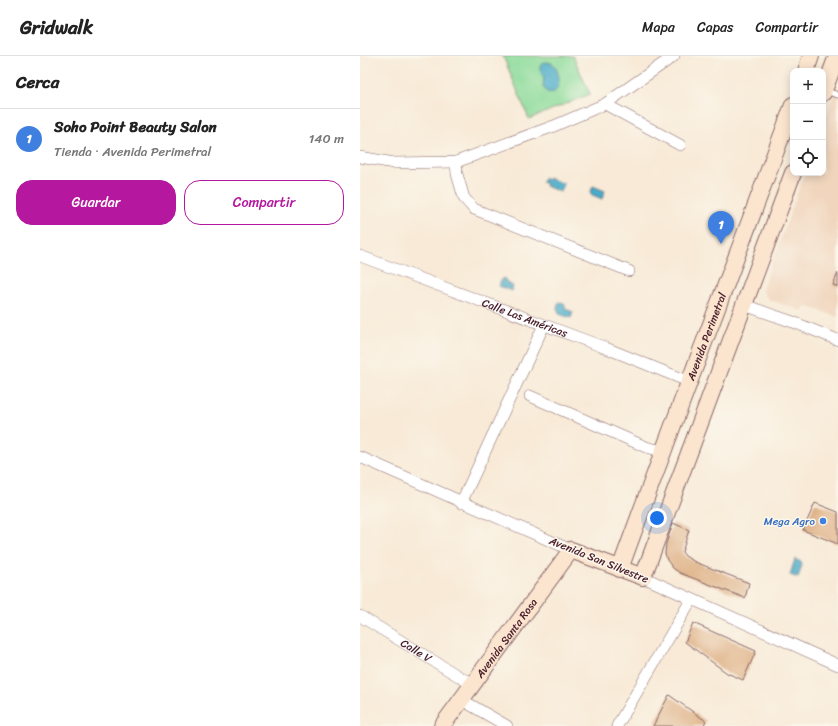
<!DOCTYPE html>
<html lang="es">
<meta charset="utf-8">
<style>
body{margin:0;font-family:Sriracha,sans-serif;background:#f6f6f6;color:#222}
.controls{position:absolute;right:12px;top:12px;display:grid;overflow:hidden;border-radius:8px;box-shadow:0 2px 10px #0003}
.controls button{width:36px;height:36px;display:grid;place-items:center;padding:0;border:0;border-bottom:1px solid #e0e0e0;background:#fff;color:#222;font:20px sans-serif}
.you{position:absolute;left:297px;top:462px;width:14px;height:14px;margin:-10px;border:3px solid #fff;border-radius:50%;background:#1a73e8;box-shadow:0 0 0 6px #1a73e833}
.badge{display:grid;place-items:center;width:26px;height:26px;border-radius:50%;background:#b5179e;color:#fff;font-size:13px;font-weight:700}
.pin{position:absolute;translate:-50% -33px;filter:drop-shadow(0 1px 2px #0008)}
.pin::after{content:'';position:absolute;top:21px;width:14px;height:12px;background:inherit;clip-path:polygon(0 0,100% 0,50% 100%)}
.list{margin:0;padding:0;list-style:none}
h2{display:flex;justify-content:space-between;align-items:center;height:52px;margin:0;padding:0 16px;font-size:17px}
h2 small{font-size:13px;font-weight:400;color:#767676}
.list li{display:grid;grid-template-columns:26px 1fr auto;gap:12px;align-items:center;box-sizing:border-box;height:60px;padding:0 16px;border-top:1px solid #e0e0e0}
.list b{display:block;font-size:15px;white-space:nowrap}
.list p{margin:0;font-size:13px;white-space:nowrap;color:#767676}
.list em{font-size:13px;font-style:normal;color:#767676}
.actions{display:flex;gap:8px;padding:12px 16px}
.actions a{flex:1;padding:9px 0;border:1px solid #b5179e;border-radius:16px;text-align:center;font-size:14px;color:#b5179e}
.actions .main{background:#b5179e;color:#fff}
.icon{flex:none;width:22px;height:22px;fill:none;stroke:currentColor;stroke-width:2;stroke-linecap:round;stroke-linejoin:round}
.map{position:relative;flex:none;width:478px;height:670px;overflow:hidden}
header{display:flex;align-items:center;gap:24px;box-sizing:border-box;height:56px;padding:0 20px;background:#fff;border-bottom:1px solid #e0e0e0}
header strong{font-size:19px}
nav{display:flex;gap:22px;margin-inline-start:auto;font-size:14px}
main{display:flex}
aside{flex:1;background:#fff}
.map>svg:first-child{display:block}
.built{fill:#f1d5bd}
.green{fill:#8ada99;stroke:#6a7c62}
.water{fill:#49acc8;stroke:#4a667a}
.building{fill:#dfb288}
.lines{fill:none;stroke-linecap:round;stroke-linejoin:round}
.lane-casing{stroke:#876667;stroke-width:7}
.street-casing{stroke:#876667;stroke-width:12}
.secondary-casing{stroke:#876667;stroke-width:18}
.lane{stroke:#fff;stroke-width:5.5}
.street{stroke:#fff;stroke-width:11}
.secondary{stroke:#fbe5cf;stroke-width:16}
.shop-dot{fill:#3f7fe0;stroke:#fbf7ec;stroke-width:1.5}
.labels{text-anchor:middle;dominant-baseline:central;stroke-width:3;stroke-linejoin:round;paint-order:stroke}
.street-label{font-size:11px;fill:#4a1f2b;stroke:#fbf7ec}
.shop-label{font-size:11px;fill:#366cbe;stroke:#fbf7ec;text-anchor:end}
</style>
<header>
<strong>Gridwalk</strong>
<nav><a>Mapa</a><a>Capas</a><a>Compartir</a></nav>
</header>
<main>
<aside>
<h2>Cerca<small></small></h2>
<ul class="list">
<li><span class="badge" style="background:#3f7fe0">1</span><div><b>Soho Point Beauty Salon</b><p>Tienda · Avenida Perimetral</p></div><em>140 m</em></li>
</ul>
<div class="actions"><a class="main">Guardar</a><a>Compartir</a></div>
</aside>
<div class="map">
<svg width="478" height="670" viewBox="0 0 478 670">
<rect width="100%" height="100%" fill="#fbf7ec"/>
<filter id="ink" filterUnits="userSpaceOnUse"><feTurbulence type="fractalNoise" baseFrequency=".025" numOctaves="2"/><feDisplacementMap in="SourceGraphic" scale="8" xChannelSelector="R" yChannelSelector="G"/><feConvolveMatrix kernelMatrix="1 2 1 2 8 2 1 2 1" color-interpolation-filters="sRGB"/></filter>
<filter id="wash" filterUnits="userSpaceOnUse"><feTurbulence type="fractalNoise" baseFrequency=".012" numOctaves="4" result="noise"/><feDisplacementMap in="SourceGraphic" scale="16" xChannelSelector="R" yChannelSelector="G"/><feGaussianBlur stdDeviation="0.9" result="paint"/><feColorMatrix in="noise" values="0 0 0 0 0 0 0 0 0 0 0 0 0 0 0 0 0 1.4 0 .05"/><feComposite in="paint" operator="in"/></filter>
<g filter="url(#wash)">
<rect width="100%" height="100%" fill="#f8ead7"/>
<path class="built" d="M478,28V261L445,250L442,255L408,243L402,234L445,117H463V69Z"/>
<path class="green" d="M143,0H213L230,38L169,63Z"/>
<path class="water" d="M185,6L192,7C209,26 191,49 183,30L184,21C180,15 177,9 185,6Z
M184,122L188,124L189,122L204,128L201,136L185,130L186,128L182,126Z
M233,130L245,135L242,143L230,138Z
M142,222L145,223L147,227L153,230L152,235L139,230Z
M199,246L204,247L206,253L213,256L211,262L199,258L197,252Z
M435,503L441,506L442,509L438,522L430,519Z"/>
<g id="blocks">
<path class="building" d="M478,217V231L473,229Z
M455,447L478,456V488L443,474Z
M313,467L329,474L322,496L325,500L335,506L389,527L385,542L320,517L313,512L307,504L305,497L306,488Z
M333,567L396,595L383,624L367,617L325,586Z
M309,639L346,665L343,670H293Z"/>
</g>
</g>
<g filter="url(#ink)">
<use href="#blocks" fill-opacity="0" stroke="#876667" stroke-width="1"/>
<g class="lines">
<g class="lane-casing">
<path id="lane" d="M466,35L478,39"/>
</g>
<g class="street-casing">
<g id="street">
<path d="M245,48L320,89"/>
<path d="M0,101L34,107L96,106L194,70L245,48L314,0"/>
<path d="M96,106L97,118L104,142L114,153L269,215"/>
<path id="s1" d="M0,200L246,292L330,326"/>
<path d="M384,249L433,266L478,284"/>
<path d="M170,340L286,391L302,395"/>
<path d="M0,401L211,494"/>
<path d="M101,447L184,269"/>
<path d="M283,521L478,609"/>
<path id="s2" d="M0,560L113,629"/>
<path d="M102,644L147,670"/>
<path d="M257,670L331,544"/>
</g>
</g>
<g class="secondary-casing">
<g id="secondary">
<path d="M446,15L451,0"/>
<path d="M463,37L477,0"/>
<path id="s3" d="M260,513C316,358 376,204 433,49"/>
<path id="s4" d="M82,670L211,494L283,521L433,117"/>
</g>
</g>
<use href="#lane" class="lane"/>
<use href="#street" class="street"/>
<use href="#secondary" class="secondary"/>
</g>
</g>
<circle class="shop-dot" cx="463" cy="465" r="4"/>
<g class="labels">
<g class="street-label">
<text stroke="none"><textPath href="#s1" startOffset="176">Calle Las Américas</textPath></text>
<text stroke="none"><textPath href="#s3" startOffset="248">Avenida Perimetral</textPath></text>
<text transform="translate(239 504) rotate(22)">Avenida San Silvestre</text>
<text stroke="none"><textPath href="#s4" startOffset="109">Avenida Santa Rosa</textPath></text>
<text stroke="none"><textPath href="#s2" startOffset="66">Calle V</textPath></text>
</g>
<g class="shop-label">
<text x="455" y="465">Mega Agro</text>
</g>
</g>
</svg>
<div class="controls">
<button>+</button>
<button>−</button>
<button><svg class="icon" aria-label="locate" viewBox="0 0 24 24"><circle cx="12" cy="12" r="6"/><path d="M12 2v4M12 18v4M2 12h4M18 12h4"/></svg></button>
</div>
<div class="you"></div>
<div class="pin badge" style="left:361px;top:188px;background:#3f7fe0">1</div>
</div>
</main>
